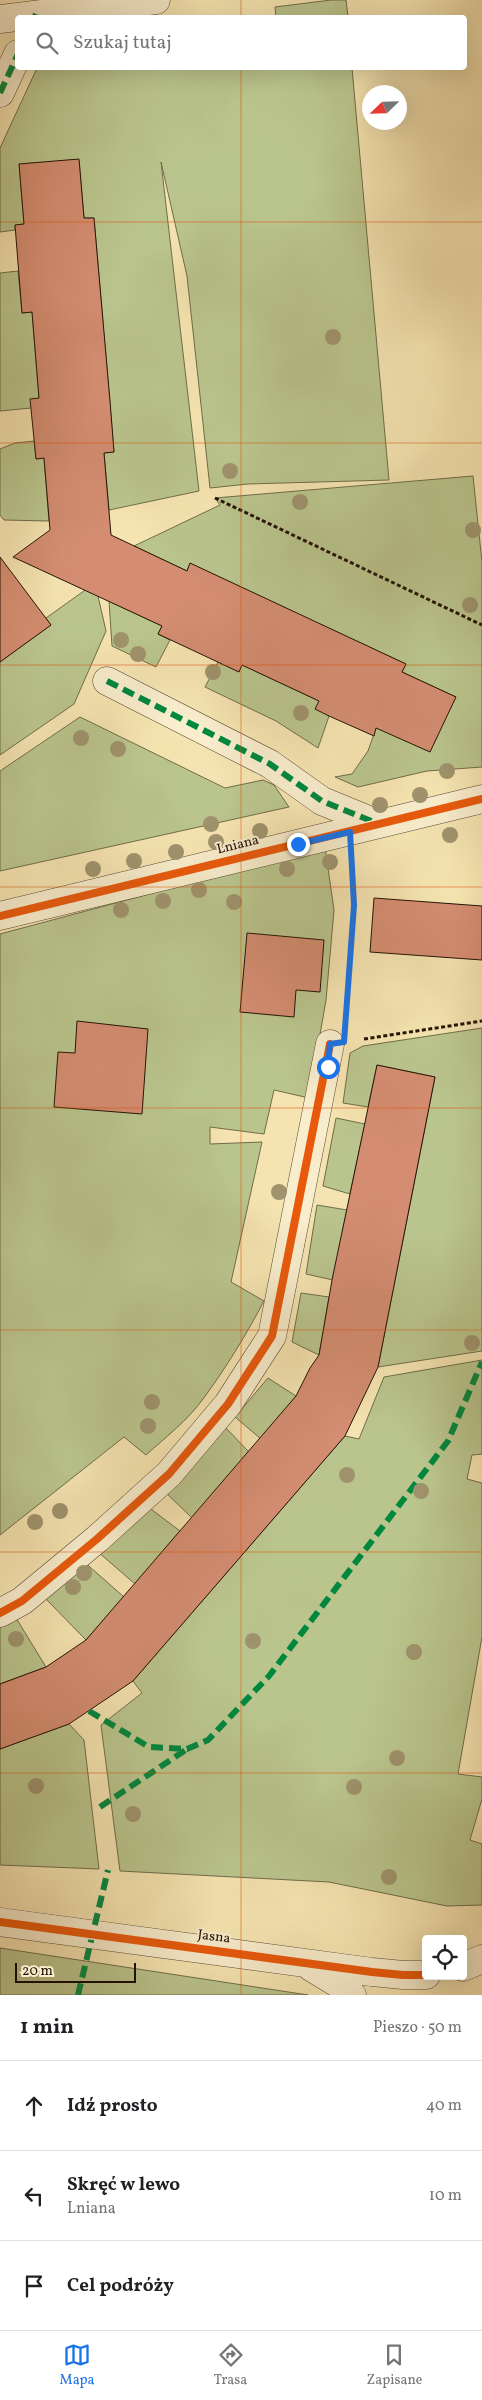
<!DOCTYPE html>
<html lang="pl">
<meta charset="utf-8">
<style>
body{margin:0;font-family:Vollkorn,serif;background:#f6f6f6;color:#202124}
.controls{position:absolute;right:15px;bottom:15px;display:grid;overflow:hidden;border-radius:5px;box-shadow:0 5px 20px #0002}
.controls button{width:45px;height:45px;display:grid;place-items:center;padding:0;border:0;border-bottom:1px solid #e0e0e0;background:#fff;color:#202124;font:25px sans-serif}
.compass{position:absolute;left:362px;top:85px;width:45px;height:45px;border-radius:50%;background:#fff;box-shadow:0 5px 20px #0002;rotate:247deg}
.scale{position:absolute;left:15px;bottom:12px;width:121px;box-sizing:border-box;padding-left:5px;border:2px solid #241205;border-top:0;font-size:14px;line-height:18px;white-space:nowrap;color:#241205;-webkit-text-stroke:4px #f8edcc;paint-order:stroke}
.stop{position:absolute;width:15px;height:15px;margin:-11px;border:4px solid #1a73e8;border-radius:50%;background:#fff}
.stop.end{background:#1a73e8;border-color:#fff;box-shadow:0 1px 5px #0008}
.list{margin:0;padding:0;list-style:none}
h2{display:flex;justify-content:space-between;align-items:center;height:65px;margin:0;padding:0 20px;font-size:21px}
h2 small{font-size:16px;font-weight:400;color:#757577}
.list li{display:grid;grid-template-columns:32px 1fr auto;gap:15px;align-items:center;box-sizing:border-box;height:90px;padding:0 20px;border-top:1px solid #e0e0e0}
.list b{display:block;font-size:19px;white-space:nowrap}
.list p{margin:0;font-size:16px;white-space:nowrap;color:#757577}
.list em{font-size:16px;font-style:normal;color:#757577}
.icon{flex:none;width:28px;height:28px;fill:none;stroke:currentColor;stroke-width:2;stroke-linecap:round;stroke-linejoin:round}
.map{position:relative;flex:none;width:482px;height:1995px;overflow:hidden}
.search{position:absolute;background:#fff;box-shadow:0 5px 20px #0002;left:15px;right:15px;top:15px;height:55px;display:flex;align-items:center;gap:12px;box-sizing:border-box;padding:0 18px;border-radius:5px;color:#757577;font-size:19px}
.sheet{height:335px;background:#fff}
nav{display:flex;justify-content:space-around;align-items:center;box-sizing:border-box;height:70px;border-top:1px solid #e0e0e0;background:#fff;font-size:14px;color:#757577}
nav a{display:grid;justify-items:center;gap:2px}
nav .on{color:#1a73e8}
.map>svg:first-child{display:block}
.green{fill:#bac58d;stroke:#6f6c49}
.building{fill:#d48d71;stroke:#241205}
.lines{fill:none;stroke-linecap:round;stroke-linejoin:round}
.minor-casing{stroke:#584630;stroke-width:29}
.path{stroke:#241205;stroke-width:3;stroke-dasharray:4 2.5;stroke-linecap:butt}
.minor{stroke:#f8edcc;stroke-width:28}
.quiet{stroke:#00873e;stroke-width:6;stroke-dasharray:12 6;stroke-linecap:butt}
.cycleway-casing{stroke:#f8edcc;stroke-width:11}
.cycleway{stroke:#e8590c;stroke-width:8}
.tree{fill:#9f936d}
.route{stroke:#1a73e8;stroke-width:6}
.grid{fill:none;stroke:#de550c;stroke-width:1;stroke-opacity:0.55}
.labels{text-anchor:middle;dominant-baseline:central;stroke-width:4;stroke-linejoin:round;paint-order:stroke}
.street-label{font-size:14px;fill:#241205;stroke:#f8edcc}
</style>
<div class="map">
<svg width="482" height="1995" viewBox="0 0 482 1995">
<rect width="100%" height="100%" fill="#f5e4b1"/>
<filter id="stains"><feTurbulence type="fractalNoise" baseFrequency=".004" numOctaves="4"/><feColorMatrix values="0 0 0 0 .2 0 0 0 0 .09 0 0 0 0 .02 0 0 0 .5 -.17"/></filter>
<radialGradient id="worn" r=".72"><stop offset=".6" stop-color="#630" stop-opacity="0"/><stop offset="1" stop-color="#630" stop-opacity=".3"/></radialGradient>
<path class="green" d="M331,0H346L348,17H276L275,7Z
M37,68H352L389,480L248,484L210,488L187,276L161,162L199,491L109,510L104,453L114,452L94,218H84L79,160L19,164L24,224L15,225V230L0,232V148Z
M18,271L22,313L32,312L39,398L31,408L0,411V273Z
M34,441L36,459L44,458L49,521L4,520L0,515V449L15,443Z
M473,476L482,562V767L427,771L358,787L335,777L352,774L368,751L376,728L456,697L402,672L406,664L190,564L187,571L134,546L220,505L215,498Z
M95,583L106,631L74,704L0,755V660L1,661L51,625L46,618Z
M109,601L162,626L158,634L170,640L156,667L112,646Z
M218,662L239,672L242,665L319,701L329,716L318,748L276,721L205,687Z
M80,717L225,788L263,780L274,785L289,807L0,871V771Z
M325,847L334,910L326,1000L309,1098L274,1090L264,1134L210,1127V1144L262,1142L231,1282L264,1301C246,1335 226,1368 203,1399C188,1420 166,1437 146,1455L124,1437L0,1535V934Z
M482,1028V1351L378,1367L435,1077L377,1065L368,1107L343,1103L350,1053L363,1046Z
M336,1118L365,1124L350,1194L323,1186Z
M317,1205L347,1210L333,1280L306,1274Z
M301,1293L329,1297L319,1355L292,1342Z
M482,1360V1454L472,1455L467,1479L482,1483V1637L458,1774L482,1777V1799L470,1840L482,1844V1905L447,1906L329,1882L120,1871L101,1725L142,1693L133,1681L345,1436L359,1439L384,1377Z
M268,1378L296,1396L261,1439L235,1417Z
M223,1425L249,1452L192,1518L160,1487Z
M143,1503L180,1531L135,1584L97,1551Z
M82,1560L124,1597L86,1640L45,1598Z
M16,1618L46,1667L0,1684V1627Z
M69,1724L84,1740L99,1869L0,1865V1749Z
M0,1948L308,1995H0Z"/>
<path class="building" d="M79,159L84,218H94L110,401L114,452L104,453L111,535L187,571L190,563L406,664L402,672L456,697L430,752L376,728L374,736L329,716L315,709L319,701L242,665L239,672L158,634L162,626L13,557L50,530L44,458L36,459L30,399L39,398L32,312L22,313L15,225L24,224L19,164Z
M0,557L51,625L0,662Z
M374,898L482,906V960L370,952Z
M247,933L324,940L320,992L296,990L294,1017L240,1012Z
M77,1021L148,1029L142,1114L54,1107L58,1052L75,1053Z
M377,1065L435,1077L378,1367L345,1436L133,1681L69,1724L0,1749V1684L46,1667L86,1640L296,1396L310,1368L319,1355L332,1280Z"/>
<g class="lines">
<g class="minor-casing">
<path id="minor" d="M0,19L156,0
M0,93L18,54
M107,681L270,764L322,801L378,824
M0,916L482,799
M0,1613L22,1601L97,1539L169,1474L228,1404L272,1336L330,1044
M0,1922L372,1972L403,1975H426
M311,1967L339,1984L352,1995
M463,1967L482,1959"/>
</g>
<path class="path" d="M215,498L482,625
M346,1014L354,905L352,866
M364,1039L482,1021"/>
<use href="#minor" class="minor"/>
<path class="quiet" d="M34,18L36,14
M0,93L18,54
M107,681L270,764L322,801L376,823
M89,1711L149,1747L187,1749L208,1740L269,1676L448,1441L482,1362
M100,1807L187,1749
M78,1995L108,1870"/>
<g class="cycleway-casing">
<path id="cycleway" d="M0,916L482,799
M0,1613L22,1601L97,1539L169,1474L228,1404L272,1336L330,1044
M0,1922L372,1972L403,1975H426"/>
</g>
<use href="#cycleway" class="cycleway"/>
</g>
<g class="tree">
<circle cx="333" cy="337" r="8"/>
<circle cx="230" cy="471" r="8"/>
<circle cx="300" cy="502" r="8"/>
<circle cx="473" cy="530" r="8"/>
<circle cx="470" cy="605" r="8"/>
<circle cx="121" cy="640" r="8"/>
<circle cx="138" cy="654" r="8"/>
<circle cx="213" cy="672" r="8"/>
<circle cx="301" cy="713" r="8"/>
<circle cx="81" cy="738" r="8"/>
<circle cx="118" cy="749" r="8"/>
<circle cx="447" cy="771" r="8"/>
<circle cx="420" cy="795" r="8"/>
<circle cx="380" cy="805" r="8"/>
<circle cx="211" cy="824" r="8"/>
<circle cx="260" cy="831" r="8"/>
<circle cx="450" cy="835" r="8"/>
<circle cx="216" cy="842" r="8"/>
<circle cx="176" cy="852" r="8"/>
<circle cx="134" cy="861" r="8"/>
<circle cx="330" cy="862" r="8"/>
<circle cx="93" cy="869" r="8"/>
<circle cx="287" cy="869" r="8"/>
<circle cx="199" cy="890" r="8"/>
<circle cx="163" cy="901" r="8"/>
<circle cx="234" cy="902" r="8"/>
<circle cx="121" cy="910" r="8"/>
<circle cx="279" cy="1192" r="8"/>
<circle cx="472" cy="1343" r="8"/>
<circle cx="152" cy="1402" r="8"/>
<circle cx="148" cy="1426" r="8"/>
<circle cx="347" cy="1475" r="8"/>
<circle cx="421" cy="1491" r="8"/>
<circle cx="60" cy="1511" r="8"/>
<circle cx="35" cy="1522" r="8"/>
<circle cx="84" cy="1573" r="8"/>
<circle cx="73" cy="1587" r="8"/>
<circle cx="16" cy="1639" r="8"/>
<circle cx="253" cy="1641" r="8"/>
<circle cx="414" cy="1652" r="8"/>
<circle cx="397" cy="1758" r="8"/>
<circle cx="36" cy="1786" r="8"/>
<circle cx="354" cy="1787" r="8"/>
<circle cx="133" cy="1814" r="8"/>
<circle cx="389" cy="1877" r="8"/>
</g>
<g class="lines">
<path class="route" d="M298,844L350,832L354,905L344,1042L330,1044L328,1067"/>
</g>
<path class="grid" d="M241,0V18M241,68V1995M0,222H482M0,443H482M0,665H482M0,887H482M0,1108H482M0,1330H482M0,1552H482M0,1773H482"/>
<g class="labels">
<g class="street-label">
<text transform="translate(238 845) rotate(-14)">Lniana</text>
<text transform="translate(214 1937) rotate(7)">Jasna</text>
</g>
</g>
<rect width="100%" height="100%" filter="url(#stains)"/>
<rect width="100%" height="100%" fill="url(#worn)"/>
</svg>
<div class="controls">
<button><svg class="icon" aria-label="locate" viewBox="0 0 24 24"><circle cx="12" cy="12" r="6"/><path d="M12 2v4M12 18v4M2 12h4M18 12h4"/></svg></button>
</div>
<svg class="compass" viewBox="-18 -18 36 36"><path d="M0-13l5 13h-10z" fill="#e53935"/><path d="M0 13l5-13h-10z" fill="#757577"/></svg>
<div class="scale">20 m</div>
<div class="stop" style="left:328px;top:1067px"></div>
<div class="stop end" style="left:298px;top:844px"></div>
<div class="search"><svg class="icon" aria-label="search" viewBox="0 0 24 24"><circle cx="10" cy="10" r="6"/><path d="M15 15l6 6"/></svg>Szukaj tutaj</div>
</div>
<section class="sheet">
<h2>1 min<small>Pieszo · 50 m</small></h2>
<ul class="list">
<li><svg class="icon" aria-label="ahead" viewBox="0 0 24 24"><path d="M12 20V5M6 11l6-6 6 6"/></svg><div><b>Idź prosto</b></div><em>40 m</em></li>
<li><svg class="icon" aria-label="left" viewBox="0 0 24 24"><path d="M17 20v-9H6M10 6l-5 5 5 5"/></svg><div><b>Skręć w lewo</b><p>Lniana</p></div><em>10 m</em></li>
<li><svg class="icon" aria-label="arrive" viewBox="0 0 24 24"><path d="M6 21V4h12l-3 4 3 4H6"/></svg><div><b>Cel podróży</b></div></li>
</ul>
</section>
<nav>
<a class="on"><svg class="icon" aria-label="map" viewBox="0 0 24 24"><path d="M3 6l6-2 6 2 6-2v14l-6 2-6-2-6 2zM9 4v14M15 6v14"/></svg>Mapa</a>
<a><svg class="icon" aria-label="directions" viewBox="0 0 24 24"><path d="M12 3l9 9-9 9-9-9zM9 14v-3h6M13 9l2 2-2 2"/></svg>Trasa</a>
<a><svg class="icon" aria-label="saved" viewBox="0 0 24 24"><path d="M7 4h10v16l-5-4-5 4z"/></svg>Zapisane</a>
</nav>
